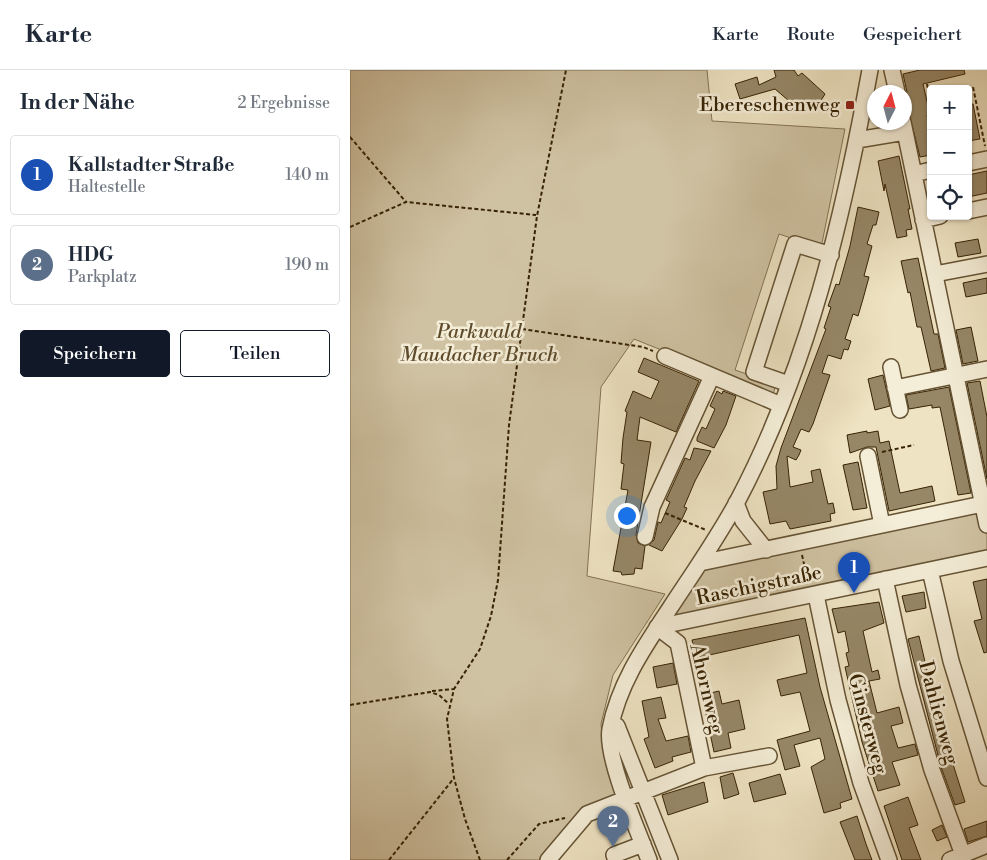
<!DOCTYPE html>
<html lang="de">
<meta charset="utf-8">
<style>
body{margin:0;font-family:"Libre Bodoni",serif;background:#f2f2f3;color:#1f2937}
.controls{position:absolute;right:15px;top:15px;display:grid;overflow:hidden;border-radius:5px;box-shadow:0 1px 4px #0004}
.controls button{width:45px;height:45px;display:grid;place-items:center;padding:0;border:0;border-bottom:1px solid #e0e1e3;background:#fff;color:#1f2937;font:25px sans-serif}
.compass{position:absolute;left:517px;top:15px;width:45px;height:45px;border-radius:50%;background:#fff;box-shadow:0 1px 4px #0004;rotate:6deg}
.you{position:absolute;left:276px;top:445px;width:18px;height:18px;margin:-12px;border:4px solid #fff;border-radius:50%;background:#1a73e8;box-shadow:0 0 0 8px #1a73e833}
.badge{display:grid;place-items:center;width:32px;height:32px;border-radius:50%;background:#111827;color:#fff;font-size:16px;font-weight:700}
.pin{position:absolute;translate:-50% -41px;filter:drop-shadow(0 1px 2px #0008)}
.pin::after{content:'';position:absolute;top:26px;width:18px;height:15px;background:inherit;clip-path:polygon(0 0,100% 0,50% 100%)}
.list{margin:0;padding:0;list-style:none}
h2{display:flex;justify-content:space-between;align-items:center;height:65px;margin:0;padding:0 20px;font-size:21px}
h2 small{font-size:16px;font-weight:400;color:#747a83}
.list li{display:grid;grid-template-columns:32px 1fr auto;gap:15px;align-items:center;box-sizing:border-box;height:80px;margin:0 10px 10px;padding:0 10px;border:1px solid #e0e1e3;border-radius:5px}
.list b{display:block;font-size:19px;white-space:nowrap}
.list p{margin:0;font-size:16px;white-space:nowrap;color:#747a83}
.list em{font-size:16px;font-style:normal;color:#747a83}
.actions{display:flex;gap:10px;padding:15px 20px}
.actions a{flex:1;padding:11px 0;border:1px solid #111827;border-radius:5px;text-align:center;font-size:18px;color:#111827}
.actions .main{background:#111827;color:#fff}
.icon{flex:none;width:28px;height:28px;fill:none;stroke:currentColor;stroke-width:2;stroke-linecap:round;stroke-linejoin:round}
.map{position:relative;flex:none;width:637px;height:790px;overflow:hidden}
header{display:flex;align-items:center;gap:30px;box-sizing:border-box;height:70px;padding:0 25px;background:#fff;border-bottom:1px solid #e0e1e3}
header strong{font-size:24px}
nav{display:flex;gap:28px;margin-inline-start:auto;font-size:18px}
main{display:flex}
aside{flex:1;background:#fff}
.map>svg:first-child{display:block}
.green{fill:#cfc2a2;stroke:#837253}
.building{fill:#968767;stroke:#372304}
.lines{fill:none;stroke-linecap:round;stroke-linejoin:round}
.minor-casing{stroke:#655334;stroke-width:18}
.path{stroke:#372304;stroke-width:2;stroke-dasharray:4 2.5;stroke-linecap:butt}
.minor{stroke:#f4edd7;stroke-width:15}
.poi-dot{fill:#8f2418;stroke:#f4edd7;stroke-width:2}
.labels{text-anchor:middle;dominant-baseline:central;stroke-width:5;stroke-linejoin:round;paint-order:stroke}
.poi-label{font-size:20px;fill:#372304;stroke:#f4edd7;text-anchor:end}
.park-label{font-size:20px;font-style:italic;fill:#5d4b2c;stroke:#f4edd7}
.street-label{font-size:20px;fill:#372304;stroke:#f4edd7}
</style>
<header>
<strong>Karte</strong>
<nav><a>Karte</a><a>Route</a><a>Gespeichert</a></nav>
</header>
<main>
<aside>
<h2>In der Nähe<small>2 Ergebnisse</small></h2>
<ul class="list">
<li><span class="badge" style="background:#1a4fb4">1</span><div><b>Kallstadter Straße</b><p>Haltestelle</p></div><em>140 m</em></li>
<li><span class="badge" style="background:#5c6f8a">2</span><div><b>HDG</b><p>Parkplatz</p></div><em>190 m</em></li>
</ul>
<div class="actions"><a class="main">Speichern</a><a>Teilen</a></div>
</aside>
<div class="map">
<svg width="637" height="790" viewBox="0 0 637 790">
<rect width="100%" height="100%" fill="#eee3c2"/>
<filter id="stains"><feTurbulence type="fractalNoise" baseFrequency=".004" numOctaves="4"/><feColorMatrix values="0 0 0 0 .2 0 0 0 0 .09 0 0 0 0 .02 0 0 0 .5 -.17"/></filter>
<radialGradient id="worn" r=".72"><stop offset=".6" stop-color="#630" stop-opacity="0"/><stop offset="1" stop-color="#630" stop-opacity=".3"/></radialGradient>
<path class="green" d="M0,0H357L362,51L495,59L471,178L429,164L385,300L426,314L423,325L284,269L251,317L237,506L315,524L263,605L251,654L254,686L271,726L235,741L194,790H0Z
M637,433V488L307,557L350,493Z"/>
<path class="building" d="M424,0H444L448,6L452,3L475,24L465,40L456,38L454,40L445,36L425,19L390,29L385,14L407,7L409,15L426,7Z
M570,0H614L615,4L573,14L580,44L577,45L581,62V85L570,87L555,27L557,22L553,4Z
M618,34H623L630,69L618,71Z
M549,86L560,139H558L562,159L556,160L557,166L547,168L535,114L534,121L528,91Z
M637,101V123L618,127V105Z
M508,137L529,142L526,155H523L517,174L522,176L514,206L519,207L513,229L508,246L503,244L495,269L501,271L498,280L494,279L491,289L478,285L472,303L480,305L463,354L459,362L451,359L443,377L451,380L449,385L446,390L437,386L440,417L463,412L461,401L470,399L478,434L483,433L485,443L480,444L481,451L440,459L436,451L420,454L413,422L427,419L426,396L431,378L476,259L474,258L481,237L478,236L486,214L489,215L500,176Z
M628,169L631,183L608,187L605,173Z
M568,188L584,264H588L595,298L581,301L571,257H567L560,222L558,223L551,191Z
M637,208V223L616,227L613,213Z
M621,257L628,291L613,294L606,260Z
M294,288L349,311L326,362L290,347L287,370L301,372L286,465L288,473L295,476L292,499L285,498L284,504L272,505L271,502L263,501L278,420L271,419L274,394L271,393L273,368L277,342L275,341L283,321L301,329L309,311L288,302Z
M533,305L540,336L525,340L518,309Z
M630,311L637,347V409L617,313Z
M599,317L621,423L608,425L590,337L582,338V335L559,339L556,325Z
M367,321L372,324L373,321L386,326L376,355L364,378L347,371V368L352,357L356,359L365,339L360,336Z
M517,361V363L528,361L530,373L539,371L550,423L582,416L585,431L539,441L526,377H517L500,383L497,365Z
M344,378L361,381L345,411L334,437L337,438L332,449L312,481L299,475L304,470L308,452L311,453L320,432L316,430L335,388L340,390Z
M508,392L517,438L503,440L493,395Z
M637,509V582L634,583L624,551L632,549L623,512Z
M574,522L576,538L556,542L552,526Z
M529,532L534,553L513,561L522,602L528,600L530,609L519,611L527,643L549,637L553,653L541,656L548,678L565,674L568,685L542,692L550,715L528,721L512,672L495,597L499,596L496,583L499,582L495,561L488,563L482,539Z
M455,548L470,617L502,729L490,733L491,738L474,743L461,697L475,689L470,668L444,675L450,696L435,700L427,670L460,661L450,622L431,626L427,610L457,603L449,565L346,588L342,570Z
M569,566L579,609L582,608L603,691H602L615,732L605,735L591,697L558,569Z
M323,593L327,614L307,618L303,597Z
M369,621L372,634L389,630L395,659L378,663L381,678L364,682L352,625Z
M311,627L316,648L308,649L316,671L338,666L341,682L322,687L323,691L305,698L294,669L299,667L292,631Z
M383,703L389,724L374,729L370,707Z
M430,704L436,724L404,732L399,713Z
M354,712L358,732L318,745L312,725Z
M558,727L568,755L559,758L571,790H552L534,736Z
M507,746L516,774L522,790H505L490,752Z
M637,751V766L618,772L614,759Z
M592,755L597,767L587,771L582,760Z"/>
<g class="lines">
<g class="minor-casing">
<path id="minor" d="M542,0L547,22
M553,52L637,455
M507,70L555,62
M618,93L637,89
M564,104L581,100
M618,141L637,137
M573,150L590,146
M585,204L637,194
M315,286L431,335
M541,297L550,340
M439,314L404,302L445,174L481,185
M545,318L637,299
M518,386L532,455
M386,433L393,451L416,480
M295,467L302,437L362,306
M350,493L637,433
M580,500L601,591L637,708
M535,509L558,615L582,700L613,785
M466,525L488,630L511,713L539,790
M307,557L637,488
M307,557L328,573L354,698
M267,656L320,790
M198,790L237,744L354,698L419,686
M266,790L264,785L293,774
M299,790C288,761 255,687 260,659C269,613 295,576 320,538C343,503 367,469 387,432C458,298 493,148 520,0
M600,790L637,775"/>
</g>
<path class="path" d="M577,14L581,34
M617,19L623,17L635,76
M0,67L56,132
M0,157L56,132L186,145
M172,259L293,277L303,281
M532,382L564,375
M315,443L356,460
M452,485L458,512
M82,621L104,619
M0,635L80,622L89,625L99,634
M39,790L104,708
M130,790L115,749L104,708L97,649L104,619L130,579L141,546L148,510L159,355L187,146L216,0
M157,790L189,754L215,748"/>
<use href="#minor" class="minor"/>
</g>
<rect class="poi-dot" x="495" y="30" width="10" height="10" rx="2.5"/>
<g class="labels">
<g class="poi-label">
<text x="490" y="35">Ebereschenweg</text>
</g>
<g class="park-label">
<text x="129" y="262">Parkwald<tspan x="129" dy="23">Maudacher Bruch</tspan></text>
</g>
<g class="street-label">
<text transform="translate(409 516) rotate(-12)">Raschigstraße</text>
<text transform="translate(356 619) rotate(77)">Ahornweg</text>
<text transform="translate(588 643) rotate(75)">Dahlienweg</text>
<text transform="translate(517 654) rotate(75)">Ginsterweg</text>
</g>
</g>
<rect width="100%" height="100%" filter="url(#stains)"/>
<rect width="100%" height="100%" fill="url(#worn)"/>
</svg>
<div class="controls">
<button>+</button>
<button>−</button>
<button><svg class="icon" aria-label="locate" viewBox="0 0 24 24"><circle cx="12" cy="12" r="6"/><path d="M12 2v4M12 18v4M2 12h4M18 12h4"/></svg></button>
</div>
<svg class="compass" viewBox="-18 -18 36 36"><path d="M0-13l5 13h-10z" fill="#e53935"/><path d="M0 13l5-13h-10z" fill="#747a83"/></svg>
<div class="you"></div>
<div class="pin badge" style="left:504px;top:523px;background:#1a4fb4">1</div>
<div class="pin badge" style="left:263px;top:777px;background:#5c6f8a">2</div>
</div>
</main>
